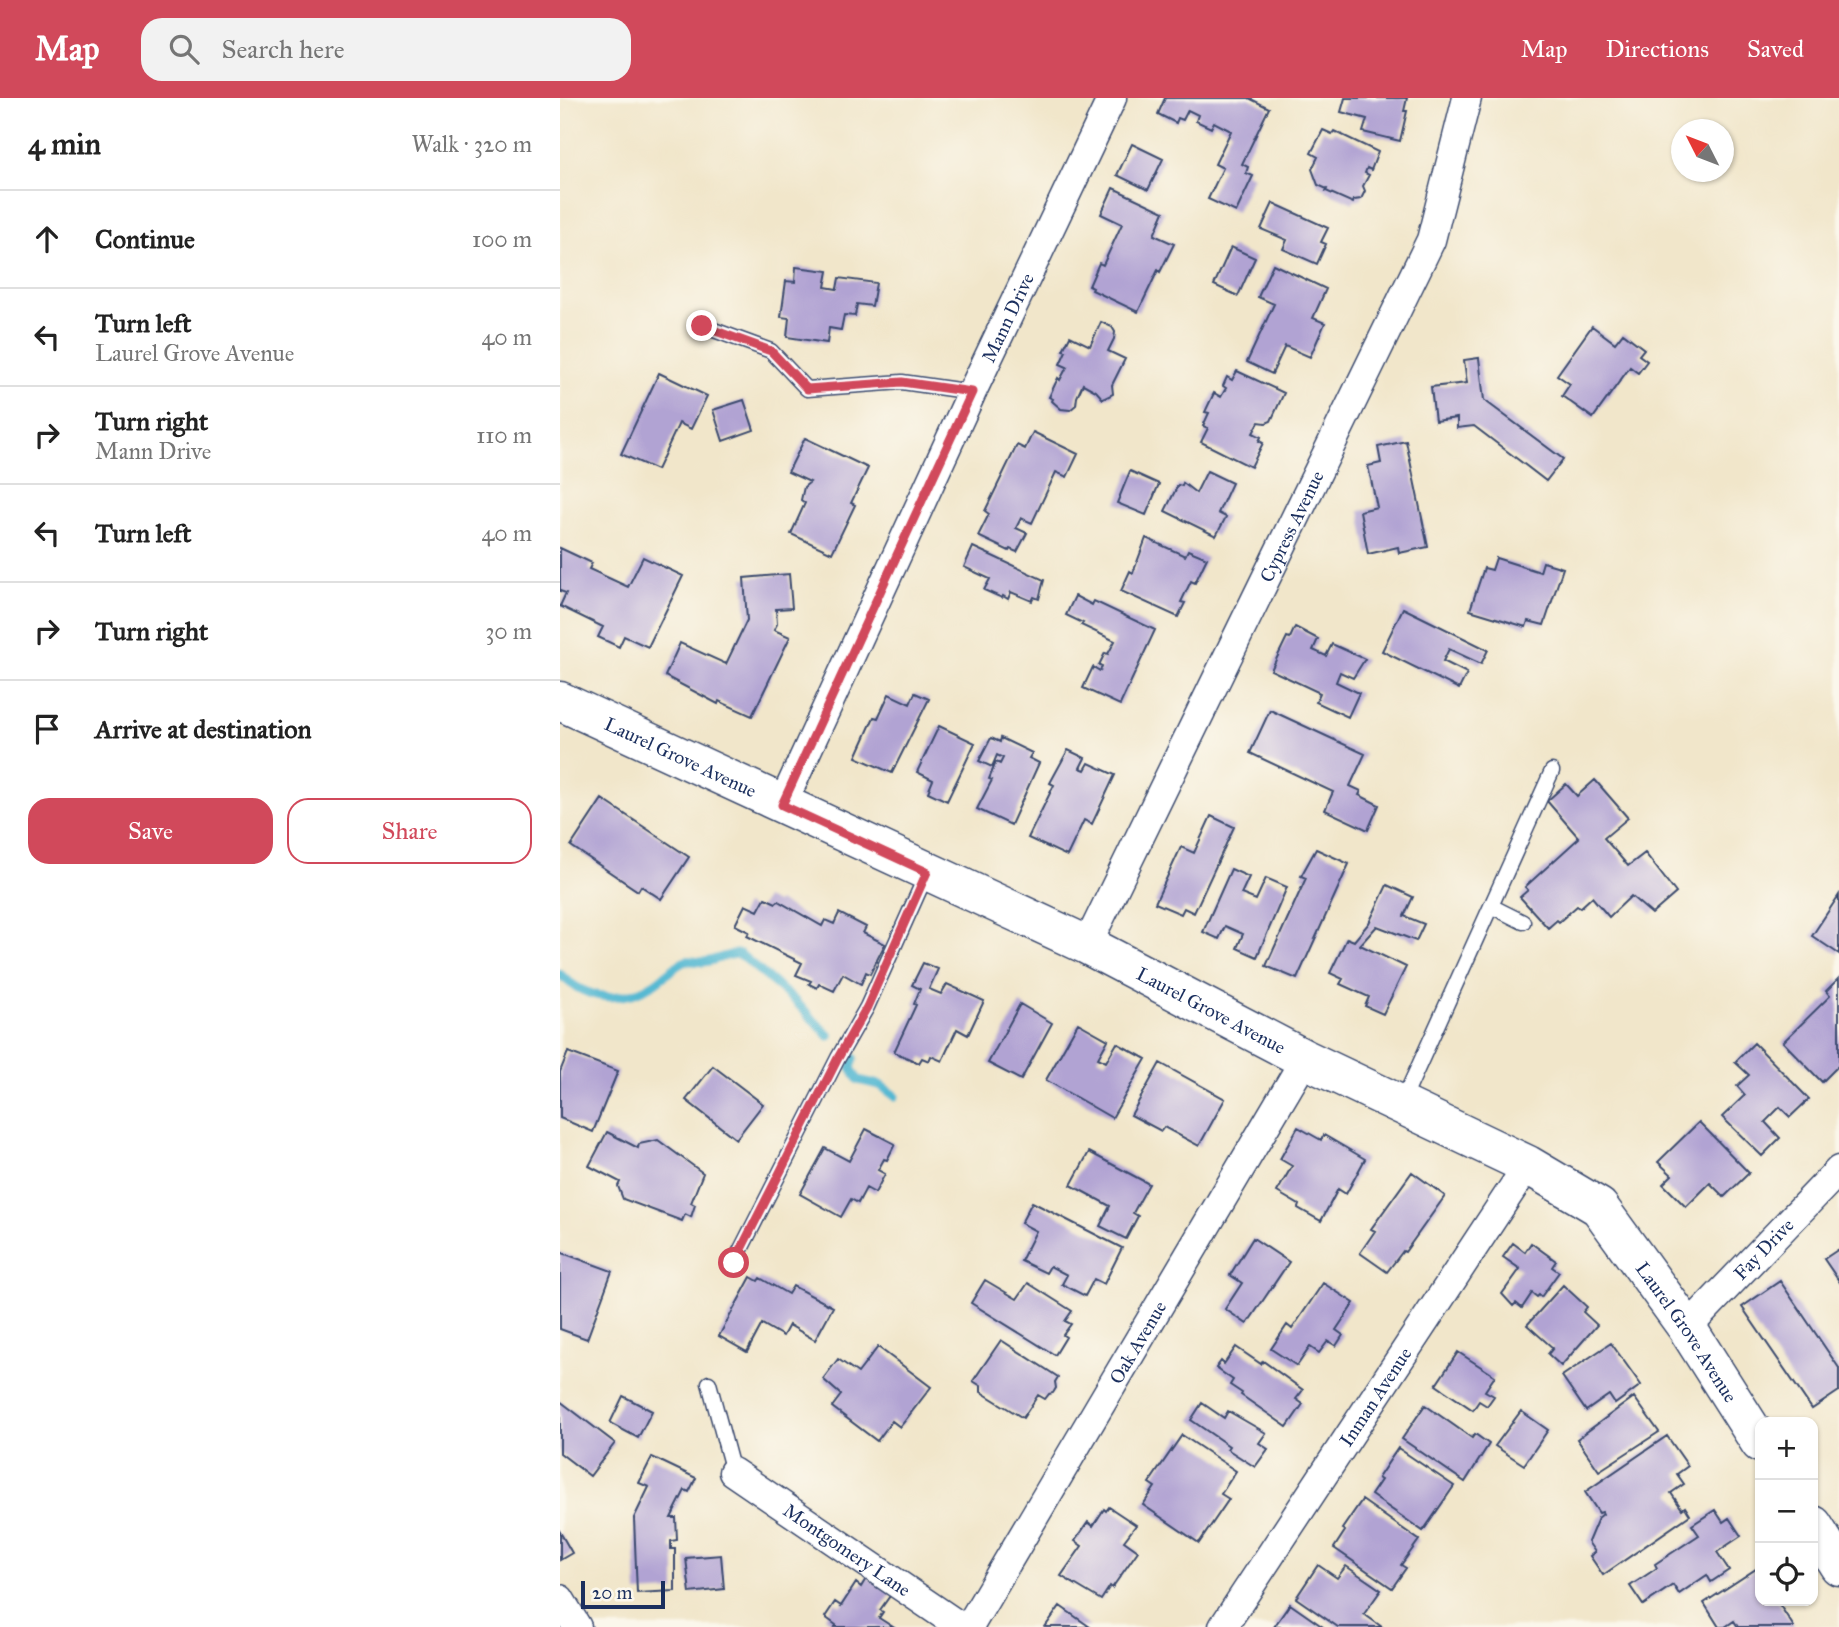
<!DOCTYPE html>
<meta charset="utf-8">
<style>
body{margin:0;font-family:"IM FELL Great Primer",serif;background:#f2f2f2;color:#222}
.controls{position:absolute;right:21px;bottom:21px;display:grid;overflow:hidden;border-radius:14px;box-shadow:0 2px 5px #0004}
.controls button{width:63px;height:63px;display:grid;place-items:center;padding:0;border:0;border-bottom:2px solid #e0e0e0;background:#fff;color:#222;font:35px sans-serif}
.compass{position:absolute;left:1111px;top:21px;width:63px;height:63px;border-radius:50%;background:#fff;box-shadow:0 2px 5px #0004;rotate:312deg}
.scale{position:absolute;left:21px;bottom:18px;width:84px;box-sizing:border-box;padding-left:7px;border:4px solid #1b2f5e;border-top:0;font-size:19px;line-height:24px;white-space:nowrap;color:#1b2f5e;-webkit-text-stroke:5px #fbf7ec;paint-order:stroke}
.stop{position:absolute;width:21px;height:21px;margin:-16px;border:5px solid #d1495b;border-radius:50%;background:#fff}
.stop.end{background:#d1495b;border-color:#fff;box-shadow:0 2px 7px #0008}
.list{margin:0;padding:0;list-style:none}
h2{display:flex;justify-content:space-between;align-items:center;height:91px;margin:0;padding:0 28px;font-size:30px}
h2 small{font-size:23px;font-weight:400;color:#767676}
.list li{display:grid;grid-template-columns:46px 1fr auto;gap:21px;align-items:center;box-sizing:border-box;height:98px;padding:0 28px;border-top:2px solid #e0e0e0}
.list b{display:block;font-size:26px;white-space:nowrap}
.list p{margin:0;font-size:23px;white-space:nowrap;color:#767676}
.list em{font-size:23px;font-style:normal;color:#767676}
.actions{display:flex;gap:14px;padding:21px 28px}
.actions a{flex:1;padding:16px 0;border:2px solid #d1495b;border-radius:21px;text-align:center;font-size:24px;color:#d1495b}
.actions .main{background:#d1495b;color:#fff}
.icon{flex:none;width:38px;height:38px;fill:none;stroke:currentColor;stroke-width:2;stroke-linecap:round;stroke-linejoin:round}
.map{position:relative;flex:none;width:1279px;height:1529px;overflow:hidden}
header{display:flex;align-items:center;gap:42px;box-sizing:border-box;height:98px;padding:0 35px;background:#d1495b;color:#fff}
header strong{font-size:33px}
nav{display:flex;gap:38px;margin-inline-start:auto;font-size:24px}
.search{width:490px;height:63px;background:#f2f2f2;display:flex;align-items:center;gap:18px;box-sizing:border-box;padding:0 24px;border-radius:21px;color:#767676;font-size:26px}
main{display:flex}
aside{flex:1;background:#fff}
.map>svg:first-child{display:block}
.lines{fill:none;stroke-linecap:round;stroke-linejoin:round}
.stream{stroke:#53b8d2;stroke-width:9}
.building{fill:#b1a3d3}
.lane-casing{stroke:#3b4a6e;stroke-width:17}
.street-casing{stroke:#3b4a6e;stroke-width:31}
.secondary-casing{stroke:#3b4a6e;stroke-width:41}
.lane{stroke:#fff;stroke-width:14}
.street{stroke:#fff;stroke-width:28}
.secondary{stroke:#fff;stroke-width:38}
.route{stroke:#d1495b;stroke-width:9}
.labels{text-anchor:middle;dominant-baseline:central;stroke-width:5;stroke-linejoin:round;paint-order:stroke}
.street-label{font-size:19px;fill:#1b2f5e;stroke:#fbf7ec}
</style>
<header>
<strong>Map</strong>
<div class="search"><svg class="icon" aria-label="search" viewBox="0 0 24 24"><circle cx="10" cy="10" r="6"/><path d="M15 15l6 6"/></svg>Search here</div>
<nav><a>Map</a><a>Directions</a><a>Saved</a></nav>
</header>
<main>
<aside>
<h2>4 min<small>Walk · 320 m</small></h2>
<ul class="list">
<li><svg class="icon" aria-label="ahead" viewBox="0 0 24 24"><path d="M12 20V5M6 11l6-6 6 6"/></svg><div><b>Continue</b></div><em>100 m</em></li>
<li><svg class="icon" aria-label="left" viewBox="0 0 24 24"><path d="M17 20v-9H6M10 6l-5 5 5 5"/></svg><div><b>Turn left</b><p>Laurel Grove Avenue</p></div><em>40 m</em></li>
<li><svg class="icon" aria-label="right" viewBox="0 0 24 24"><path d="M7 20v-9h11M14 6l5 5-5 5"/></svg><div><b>Turn right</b><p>Mann Drive</p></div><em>110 m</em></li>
<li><svg class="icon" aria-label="left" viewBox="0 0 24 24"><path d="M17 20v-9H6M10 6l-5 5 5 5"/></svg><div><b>Turn left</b></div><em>40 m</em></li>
<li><svg class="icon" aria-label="right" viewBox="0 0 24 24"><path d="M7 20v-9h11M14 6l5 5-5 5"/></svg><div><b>Turn right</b></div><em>30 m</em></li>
<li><svg class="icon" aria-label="arrive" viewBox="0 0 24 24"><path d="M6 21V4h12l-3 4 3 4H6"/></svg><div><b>Arrive at destination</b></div></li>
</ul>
<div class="actions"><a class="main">Save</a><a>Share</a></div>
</aside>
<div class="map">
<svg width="1279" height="1529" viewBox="0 0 1279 1529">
<rect width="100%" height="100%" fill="#fbf7ec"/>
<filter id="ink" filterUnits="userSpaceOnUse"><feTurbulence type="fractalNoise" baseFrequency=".0143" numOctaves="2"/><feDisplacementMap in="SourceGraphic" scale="14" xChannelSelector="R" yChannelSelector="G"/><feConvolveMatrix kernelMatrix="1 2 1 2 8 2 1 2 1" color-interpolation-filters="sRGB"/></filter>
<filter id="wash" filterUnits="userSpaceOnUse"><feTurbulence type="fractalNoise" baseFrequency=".00686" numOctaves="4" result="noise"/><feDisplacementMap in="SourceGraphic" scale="28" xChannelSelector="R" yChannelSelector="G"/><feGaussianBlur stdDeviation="1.57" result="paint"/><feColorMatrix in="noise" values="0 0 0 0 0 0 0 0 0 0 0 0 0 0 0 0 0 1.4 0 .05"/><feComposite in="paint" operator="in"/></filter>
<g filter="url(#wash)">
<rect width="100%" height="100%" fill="#f1e6ca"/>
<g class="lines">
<path class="stream" d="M0,876C27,903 63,906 95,885C104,879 116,866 126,863C131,862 138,864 143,864C156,863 167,855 180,856L236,904L269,938
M294,960L291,970L298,982L320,987L335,998"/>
</g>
<g id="blocks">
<path class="building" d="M605,0H689L709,10L682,66L688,69L686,75L693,78L676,114L648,101L663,70L655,66L671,33L654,24L651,30L636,23L638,17L628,12L623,22L618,20L616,25L598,16Z
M785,0H847L844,13H847L840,43L803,34L807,21L781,14Z
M763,32L772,36L774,33L818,54L811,72L807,70L805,75L809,77L803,88L805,93L801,101L794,102L793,105L766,93L767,91L758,87L752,71L758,59L751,55Z
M572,46L603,61L588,92L557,77Z
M553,90L604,114L594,137L614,146L600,174L598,172L578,214L532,192L533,190L529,188L539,165L543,167L562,126L541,116Z
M713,105L768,130L761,144L766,146L757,166L723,151L727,142L701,131Z
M671,149L695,160L678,198L654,187Z
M713,166L766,191L753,220L765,225L750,259L725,248L712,276L687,264L714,206L698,199Z
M236,169L268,173L265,189L277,191L279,180L316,185L312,208L297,206L295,218L284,217L281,232L269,230L267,245L227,239L229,220L221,219L226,183L235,184Z
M541,224L552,229L555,234L554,241L548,253L565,261L552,287L553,296L543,301L536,293L523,286L517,299L516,307L510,312L501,311L492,303L493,301L489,299L498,280L500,282L507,269L500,266L506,253L503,252L510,238L530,248Z
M1032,228L1055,245L1063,235L1084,251L1079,257L1087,263L1078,275L1070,269L1033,320L1002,298L1010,286L997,277Z
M919,260L924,302L1003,361L986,383L914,328L897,330V320L875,323L871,289L907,285L904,262Z
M677,273L724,295L711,323L706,325L699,324L693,335L701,339L699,343L703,345L691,369L641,344L648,330L643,328L649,315L645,314L654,295L661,299L666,290L663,288L667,279L672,282Z
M99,275L147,298L131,331L119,325L97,372L61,356Z
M184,302L194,332L163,343L153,312Z
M473,334L518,356L507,379L496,374L472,425L461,420L456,430L467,435L457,454L450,451L449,453L418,438L429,416L425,413L457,347L465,351Z
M245,340L308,370L291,405L295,407L272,455L231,436L245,405L241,402L244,389L250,384L228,374Z
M846,343L868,449L839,455L838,449L808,456L800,413L817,409L808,368L821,365L818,349Z
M570,373L599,386L586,417L557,405Z
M647,373L672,385L658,415L666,419L656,438L605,413L618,387L622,388L623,385L636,395Z
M586,440L625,458L628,452L647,460L635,485L631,483L621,504L625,505L618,519L561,493L570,473L573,475Z
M413,449L484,482L479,501L474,499L472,503L451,494L448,501L443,498L442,500L424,492L430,481L404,469Z
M0,450L32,465L29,471L68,489L83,459L123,478L88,549L64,538L59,549L38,539L43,529L0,508L6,495L0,493Z
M936,460L980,474L983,464L1003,470L984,527L968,523L966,529L910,512L924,470L932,472Z
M229,476L232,510L216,511L217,526L214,532L230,539L192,618L159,603L158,606L105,578L120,545L166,566L187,522L184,480Z
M515,498L532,507L534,503L595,532L560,607L523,590L533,569L540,573L542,568L539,567L545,555L548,556L555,543L521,527L523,525L506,517Z
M843,510L928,552L921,566L889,551L883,563L907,575L899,591L822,553Z
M735,529L758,541L753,552L766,558L772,546L805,561L793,580L780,574L776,584L799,595L788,619L756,604L760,595L711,572L727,539L730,540Z
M355,595L369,601L332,675L296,659L314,619L318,620L329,596L350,606Z
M710,612L805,656L790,688L801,693L799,697L819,707L808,732L765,712L773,694L690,655Z
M379,628L415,645L387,703L368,694L373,682L357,674Z
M431,640L440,644L441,640L472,655L469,660L479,665L451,727L417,711L432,682L429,681L436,664L440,666L443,660L437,657L432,669L419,663Z
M508,652L525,660L520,670L525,672L529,665L555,677L532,726L524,722L507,758L468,740L494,687L490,685Z
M1035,682L1068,720L1044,740L1068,768L1085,755L1116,795L1092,816L1071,798L1049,819L1032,799L1020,810L1017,808L999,824L997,822L988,830L960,799L968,792L965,789L1019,740L987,703L1006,686L1017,698Z
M42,701L129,759L101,801L81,788L78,793L11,748Z
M651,718L674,729L634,815L624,810L621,816L595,805L621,749L634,755Z
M756,751L789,766L737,881L706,868L746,780L741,778Z
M671,771L689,779L681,796L696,802L706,780L727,789L697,859L677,850L683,836L665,828L659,841L643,834Z
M827,787L853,799L844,818L864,826L856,843L817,828L800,847L846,869L823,916L805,908L809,899L780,886L783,881L770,875L787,840L794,843L809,825Z
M1279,797V856L1252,838Z
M205,800L216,805L218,803L262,828L265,822L274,826L279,815L306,829L303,835L325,846L310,876L306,874L301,886L283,876L274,893L259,886L257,890L249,886L251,883L236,877L242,865L187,838L189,834L175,827L185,807L198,813Z
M363,865L378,871L369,891L381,896L387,886L424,903L408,937L397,931L382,963L371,958L369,963L362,960L359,965L334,954L356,907L354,906L360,891L352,887Z
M1279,880V967L1262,984L1223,944L1270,898L1266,893Z
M460,906L492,925L461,982L428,965Z
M518,925L548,942L538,960L546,964L557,945L586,961L552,1020L486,982Z
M1194,945L1249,1001L1230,1019L1220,1009L1205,1024L1220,1040L1202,1058L1162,1019L1185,997L1177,988L1189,977L1175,964Z
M8,954L58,973L33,1034L0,1020V974Z
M600,965L665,1001L639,1048L604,1029L601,1033L571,1017Z
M153,968L203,1006L176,1041L126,1002Z
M1139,1024L1189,1075L1164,1099L1150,1085L1126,1109L1103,1086L1112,1077L1098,1064Z
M738,1029L761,1042L764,1037L805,1061L786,1096L778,1091L761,1123L738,1110L739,1107L717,1094L732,1068L720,1061Z
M306,1031L335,1046L327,1062L324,1061L318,1072L325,1076L315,1095L306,1090L298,1105L291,1101L281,1119L240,1096L265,1050L289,1063Z
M47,1034L78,1050L79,1046L98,1042L143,1075L131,1105L135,1107L131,1119L125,1116L122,1123L63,1101L58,1088L60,1084L29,1068Z
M529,1054L589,1086L573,1115L578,1118L566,1141L540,1128L550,1108L511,1087Z
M852,1074L885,1098L845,1154L843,1153L827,1174L800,1155L815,1133L811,1131Z
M472,1104L562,1150L544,1186L534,1181L525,1198L502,1186L507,1177L490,1168L486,1175L461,1163L476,1133L461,1125Z
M693,1140L729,1164L687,1226L665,1211L682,1185L670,1177Z
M953,1145L965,1154L971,1145L996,1163L992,1169L999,1174L981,1199L979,1197L977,1199L972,1195L962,1210L956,1205L953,1208L942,1196L960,1171L943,1159Z
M1279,1151V1183L1264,1161Z
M0,1154L52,1173L27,1241L0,1231Z
M191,1179L198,1183L200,1180L228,1196L233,1188L273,1209L255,1242L229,1227L223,1238L202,1226L187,1254L159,1238Z
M425,1182L457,1201L468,1185L512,1213L505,1223L511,1226L503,1237L506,1239L495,1257L411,1205Z
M1220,1183L1279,1270V1293L1252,1311L1182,1209Z
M763,1185L794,1205L776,1232L783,1237L776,1248L768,1243L759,1255L750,1249L737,1268L711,1251L727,1227L732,1231Z
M1003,1187L1027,1209L1023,1214L1037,1227L1001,1268L988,1256L993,1250L967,1227Z
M441,1242L498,1279L495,1284L496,1290L493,1295L489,1296L485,1301L478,1297L463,1320L421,1294V1288L413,1283Z
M1051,1245L1081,1287L1055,1306L1049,1297L1026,1313L1002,1278Z
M318,1249L371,1289L340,1329L332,1323L317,1343L272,1309L281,1297L263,1281L278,1261L298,1275Z
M676,1249L701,1266L703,1263L743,1292L736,1301L743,1306L727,1329L681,1297L682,1295L670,1287L673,1282L656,1270L661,1263L664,1266Z
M898,1254L935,1278L925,1293L934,1298L927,1308L919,1303L913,1312L876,1287Z
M63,1298L92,1313L78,1340L50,1325Z
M1074,1299L1099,1334L1039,1373L1017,1341Z
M0,1303L55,1345L30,1378L0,1355Z
M642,1305L664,1320L668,1313L706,1335L699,1345L708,1351L695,1369L667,1351L669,1348L631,1322Z
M865,1307L912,1340L915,1336L929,1346L905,1384L842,1341Z
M961,1313L988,1332L964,1367L935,1348Z
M622,1337L676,1373L661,1396L669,1401L639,1445L583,1407L595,1389L589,1385Z
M1107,1338L1128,1368L1117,1376L1124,1386L1111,1395L1122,1411L1125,1409L1130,1417L1043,1477L1030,1458L1035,1454L1028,1444L1038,1420L1043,1416L1042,1414L1039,1415L1025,1394Z
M838,1350L894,1388L863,1433L811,1397L821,1382L818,1380Z
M92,1359L136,1380L129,1394L125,1392L111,1420H116L117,1442L111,1443V1451H115V1493L77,1495L74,1420L89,1389L79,1385Z
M802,1402L859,1442L841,1467L846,1470L832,1490L774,1450L785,1433L782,1431Z
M549,1409L576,1427L564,1443L578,1453L552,1490L550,1488L541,1502L501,1478L522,1448L515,1443L528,1424L533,1428L544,1411L546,1413Z
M1155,1412L1163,1424L1169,1420L1181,1438L1157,1454L1169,1472L1151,1484L1147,1477L1119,1496L1113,1487L1083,1507L1070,1488L1097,1470L1095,1466L1139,1437L1132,1427Z
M0,1434L12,1455L0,1462Z
M161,1457L164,1491L130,1495L126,1460Z
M758,1467L777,1480L786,1468L821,1492L804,1516L822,1529H778L736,1500Z
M1196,1471L1200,1477V1503H1217L1234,1529H1178L1174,1523L1165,1529H1159L1144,1505Z
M307,1479L332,1495L320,1512L323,1514L319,1520L333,1529H275L276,1527L265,1519L275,1504L281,1508L296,1485L301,1489Z
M730,1506L763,1529H714Z
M500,1508L530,1529H485Z"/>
</g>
</g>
<g filter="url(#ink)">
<use href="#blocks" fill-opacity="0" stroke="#3b4a6e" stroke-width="2"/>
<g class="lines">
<g class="lane-casing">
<path id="lane" d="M143,228L211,253L247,291L342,284L412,294
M931,808L963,824
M842,1005L992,673
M174,1165L278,960L307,909L367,775
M149,1285L173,1374"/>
</g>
<g class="street-casing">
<g id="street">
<path id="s1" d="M222,707L412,294L552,0"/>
<path id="s2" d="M527,847L871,142L907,0"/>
<path id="s3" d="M1127,1230L1279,1072"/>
<path id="s4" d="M173,1374L401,1529"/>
<path d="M0,1501L17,1529"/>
<path id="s5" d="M409,1529L745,961"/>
<path id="s6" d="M663,1529L968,1067"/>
</g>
</g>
<g class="secondary-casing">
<g id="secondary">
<path id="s7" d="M0,603L527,847L745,961L968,1067L1039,1109L1127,1230L1200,1345"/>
<path d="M1253,1427L1279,1468"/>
</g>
</g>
<use href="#lane" class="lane"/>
<use href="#street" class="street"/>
<use href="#secondary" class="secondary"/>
</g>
</g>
<g class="lines" filter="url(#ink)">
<path class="route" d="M142,228L211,253L247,291L342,284L412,294L222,707L367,774L307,909L278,960L174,1165"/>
</g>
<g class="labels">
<g class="street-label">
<text stroke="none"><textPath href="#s1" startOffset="537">Mann Drive</textPath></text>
<text stroke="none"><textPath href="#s2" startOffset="466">Cypress Avenue</textPath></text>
<text stroke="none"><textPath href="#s7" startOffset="133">Laurel Grove Avenue</textPath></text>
<text stroke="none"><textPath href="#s7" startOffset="721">Laurel Grove Avenue</textPath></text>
<text stroke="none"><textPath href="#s3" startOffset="110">Fay Drive</textPath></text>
<text stroke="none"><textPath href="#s7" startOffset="1309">Laurel Grove Avenue</textPath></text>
<text stroke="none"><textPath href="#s5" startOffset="331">Oak Avenue</textPath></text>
<text stroke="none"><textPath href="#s6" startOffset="276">Inman Avenue</textPath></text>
<text stroke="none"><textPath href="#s4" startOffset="138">Montgomery Lane</textPath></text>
</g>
</g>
</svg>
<div class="controls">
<button>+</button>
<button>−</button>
<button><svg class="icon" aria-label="locate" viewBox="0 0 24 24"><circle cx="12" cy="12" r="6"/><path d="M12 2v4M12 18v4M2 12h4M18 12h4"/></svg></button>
</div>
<svg class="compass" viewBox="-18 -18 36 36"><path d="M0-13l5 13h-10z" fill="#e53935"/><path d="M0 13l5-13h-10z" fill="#767676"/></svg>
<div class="scale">20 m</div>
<div class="stop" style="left:174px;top:1165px"></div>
<div class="stop end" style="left:142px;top:228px"></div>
</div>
</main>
